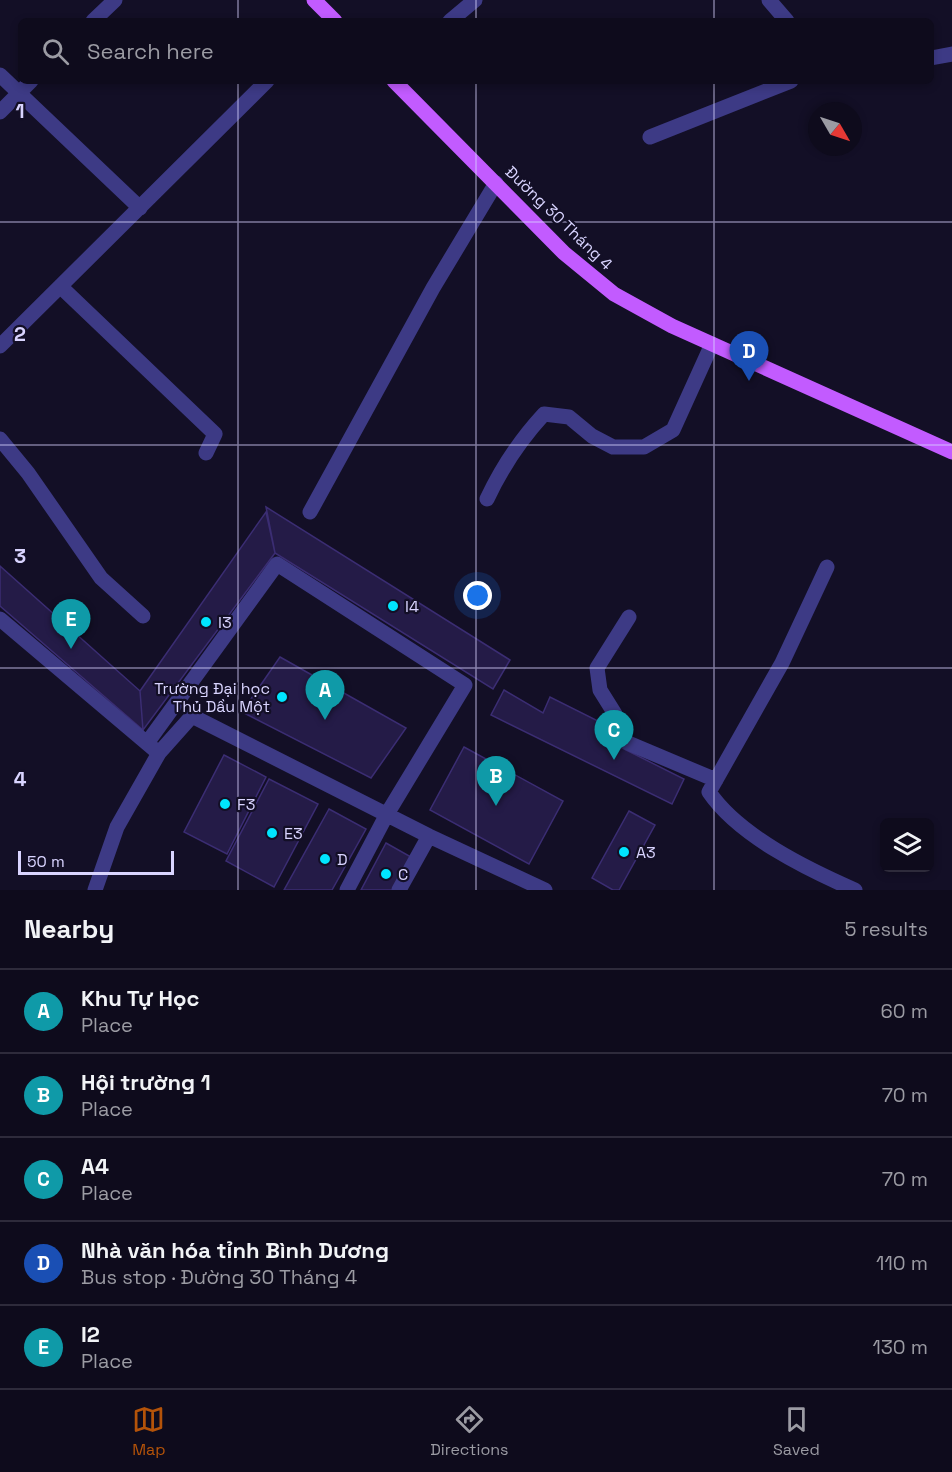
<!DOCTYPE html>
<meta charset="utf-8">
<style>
body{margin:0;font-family:"Space Grotesk",sans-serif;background:#1c1929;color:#f1f3f6}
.controls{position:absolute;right:18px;bottom:18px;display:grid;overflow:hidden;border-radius:9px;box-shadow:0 3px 9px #0003}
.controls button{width:54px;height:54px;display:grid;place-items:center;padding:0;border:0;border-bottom:2px solid #2e2b3b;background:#0e0b1c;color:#f1f3f6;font:30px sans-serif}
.compass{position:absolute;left:808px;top:102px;width:54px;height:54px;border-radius:50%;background:#0e0b1c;box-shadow:0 3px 9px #0003;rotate:129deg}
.scale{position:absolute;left:18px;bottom:15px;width:156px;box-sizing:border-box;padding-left:6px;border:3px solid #d9d4ff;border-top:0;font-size:16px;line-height:21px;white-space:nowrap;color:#d9d4ff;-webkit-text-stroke:4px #130f26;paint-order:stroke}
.you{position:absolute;left:478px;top:596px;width:21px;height:21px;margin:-15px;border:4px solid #fff;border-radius:50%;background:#1a73e8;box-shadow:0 0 0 9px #1a73e833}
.badge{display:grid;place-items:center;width:39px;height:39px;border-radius:50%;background:#b45309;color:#fff;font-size:20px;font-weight:700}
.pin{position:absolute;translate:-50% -50px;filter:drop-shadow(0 2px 3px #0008)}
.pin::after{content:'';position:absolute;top:32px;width:21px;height:18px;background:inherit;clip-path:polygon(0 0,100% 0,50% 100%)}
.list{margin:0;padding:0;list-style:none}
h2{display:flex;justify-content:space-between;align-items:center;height:78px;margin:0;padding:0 24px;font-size:26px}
h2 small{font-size:20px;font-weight:400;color:#9b9ba3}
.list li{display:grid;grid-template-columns:39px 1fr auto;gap:18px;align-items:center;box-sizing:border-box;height:84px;padding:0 24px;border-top:2px solid #2e2b3b}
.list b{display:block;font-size:22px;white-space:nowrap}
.list p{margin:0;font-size:20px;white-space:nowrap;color:#9b9ba3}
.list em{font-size:20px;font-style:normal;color:#9b9ba3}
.icon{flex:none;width:33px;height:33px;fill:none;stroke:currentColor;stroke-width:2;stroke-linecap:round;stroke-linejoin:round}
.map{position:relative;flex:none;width:952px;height:890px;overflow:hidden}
.search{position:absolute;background:#0e0b1c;box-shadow:0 3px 9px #0003;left:18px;right:18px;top:18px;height:66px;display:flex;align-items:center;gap:15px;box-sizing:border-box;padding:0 21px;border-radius:9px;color:#9b9ba3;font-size:22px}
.sheet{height:498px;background:#0e0b1c}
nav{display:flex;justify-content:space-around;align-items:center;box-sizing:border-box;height:84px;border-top:2px solid #2e2b3b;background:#0e0b1c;font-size:16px;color:#9b9ba3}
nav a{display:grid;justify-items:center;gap:3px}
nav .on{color:#b45309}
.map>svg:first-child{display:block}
.building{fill:#241b47;stroke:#3b2d73;stroke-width:1.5}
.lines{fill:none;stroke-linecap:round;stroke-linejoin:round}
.minor{stroke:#3d3a85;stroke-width:15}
.major{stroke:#c25bff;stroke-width:15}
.grid{fill:none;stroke:#d9d4ff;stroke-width:1.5;stroke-opacity:0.55}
.poi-dot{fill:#00e5ff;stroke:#130f26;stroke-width:2}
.labels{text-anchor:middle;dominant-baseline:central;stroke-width:4.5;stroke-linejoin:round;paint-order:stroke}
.street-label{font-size:16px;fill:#d9d4ff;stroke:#130f26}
.poi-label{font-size:16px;fill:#d9d4ff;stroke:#130f26;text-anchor:start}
.grid-label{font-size:20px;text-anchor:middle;font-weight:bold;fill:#d9d4ff;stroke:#130f26;stroke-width:4.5;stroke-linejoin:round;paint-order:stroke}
</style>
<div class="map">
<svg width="952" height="890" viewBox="0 0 952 890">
<rect width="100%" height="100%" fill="#130f26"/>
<path class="building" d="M266,507L510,660L493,689L275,553Z
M266,512L275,553L143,730L140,691Z
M0,566L140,691L143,730L0,606Z
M280,657L406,728L371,778L242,712Z
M504,690L543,713L550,697L612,728L606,740L684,779L672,804L491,715Z
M464,747L563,801L529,864L430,810Z
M224,755L266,777L227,854L184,832Z
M269,779L318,804L274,887L226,861Z
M329,809L366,829L332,890H284Z
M629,811L655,825L619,890H613L592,878Z
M386,843L411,857L393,890H361Z"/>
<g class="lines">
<path class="minor" d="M769,0L787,21
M93,21L115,0
M450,21L475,0
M931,58L952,54
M0,75L140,208
M0,112L31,81
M650,137L791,81
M61,287L215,434L206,453
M0,346L267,81
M0,439L28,473L101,578L143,616
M487,499C502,467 520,440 544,414L569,417L592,436L613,447H644L673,430L712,344
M310,512L433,288L496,183
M827,567L782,663L709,792C739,836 807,869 855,890
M629,617L597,668L600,690L615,714L616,731L628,743L716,780
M0,619L155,750
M147,743L277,564L465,685L387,814L347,890
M95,890L117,827L159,753L192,716L429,836L545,890
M399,890L429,836"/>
<path class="major" d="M314,0L335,21
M394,81L564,253L614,294L672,326L952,452"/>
</g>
<path class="grid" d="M238,0V21M476,0V21M714,0V21M238,81V890M476,81V890M714,81V890M0,222H952M0,445H952M0,668H952"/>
<g class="poi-dot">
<circle cx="393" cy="606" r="6"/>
<circle cx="206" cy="622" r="6"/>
<circle cx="282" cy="697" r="6"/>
<circle cx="225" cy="804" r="6"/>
<circle cx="272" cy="833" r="6"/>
<circle cx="624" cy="852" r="6"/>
<circle cx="325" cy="859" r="6"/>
<circle cx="386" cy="874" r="6"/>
</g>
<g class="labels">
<g class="street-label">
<text transform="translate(559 218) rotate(44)">Đường 30 Tháng 4</text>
</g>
<g class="poi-label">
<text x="405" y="606">I4</text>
<text x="218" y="622">I3</text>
<text x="270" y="688" text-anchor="end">Trường Đại học<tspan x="270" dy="18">Thủ Dầu Một</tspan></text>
<text x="237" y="804">F3</text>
<text x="284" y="833">E3</text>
<text x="636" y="852">A3</text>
<text x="337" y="859">D</text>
<text x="398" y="874">C</text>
</g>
</g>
<g class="grid-label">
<text x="20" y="118">1</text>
<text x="20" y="341">2</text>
<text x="20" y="563">3</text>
<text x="20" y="786">4</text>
</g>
</svg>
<div class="controls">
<button><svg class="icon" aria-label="layers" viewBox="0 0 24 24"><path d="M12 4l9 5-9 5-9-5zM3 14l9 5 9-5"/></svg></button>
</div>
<svg class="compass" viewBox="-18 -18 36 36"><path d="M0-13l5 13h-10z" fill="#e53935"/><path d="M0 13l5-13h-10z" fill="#9b9ba3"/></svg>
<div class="scale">50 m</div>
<div class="you"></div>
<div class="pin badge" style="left:325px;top:720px;background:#0f9aa8">A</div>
<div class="pin badge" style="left:496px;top:806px;background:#0f9aa8">B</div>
<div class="pin badge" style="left:614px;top:760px;background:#0f9aa8">C</div>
<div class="pin badge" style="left:749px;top:381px;background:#1a4fb4">D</div>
<div class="pin badge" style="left:71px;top:649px;background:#0f9aa8">E</div>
<div class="search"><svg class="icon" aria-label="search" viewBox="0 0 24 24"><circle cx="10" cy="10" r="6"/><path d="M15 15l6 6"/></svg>Search here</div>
</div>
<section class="sheet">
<h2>Nearby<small>5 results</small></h2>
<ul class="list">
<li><span class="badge" style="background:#0f9aa8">A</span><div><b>Khu Tự Học</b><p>Place</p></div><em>60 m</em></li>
<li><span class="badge" style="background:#0f9aa8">B</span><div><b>Hội trường 1</b><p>Place</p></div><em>70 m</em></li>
<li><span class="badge" style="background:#0f9aa8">C</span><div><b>A4</b><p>Place</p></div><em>70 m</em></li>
<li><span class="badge" style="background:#1a4fb4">D</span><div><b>Nhà văn hóa tỉnh Bình Dương</b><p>Bus stop · Đường 30 Tháng 4</p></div><em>110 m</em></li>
<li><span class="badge" style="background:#0f9aa8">E</span><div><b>I2</b><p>Place</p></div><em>130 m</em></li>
</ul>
</section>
<nav>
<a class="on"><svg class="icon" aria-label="map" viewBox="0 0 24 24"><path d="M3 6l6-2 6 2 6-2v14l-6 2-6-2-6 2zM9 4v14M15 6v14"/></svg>Map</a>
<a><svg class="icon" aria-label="directions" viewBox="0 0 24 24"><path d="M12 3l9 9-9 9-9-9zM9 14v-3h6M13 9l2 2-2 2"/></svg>Directions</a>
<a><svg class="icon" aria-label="saved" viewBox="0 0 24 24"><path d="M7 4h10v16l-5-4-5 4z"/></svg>Saved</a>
</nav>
